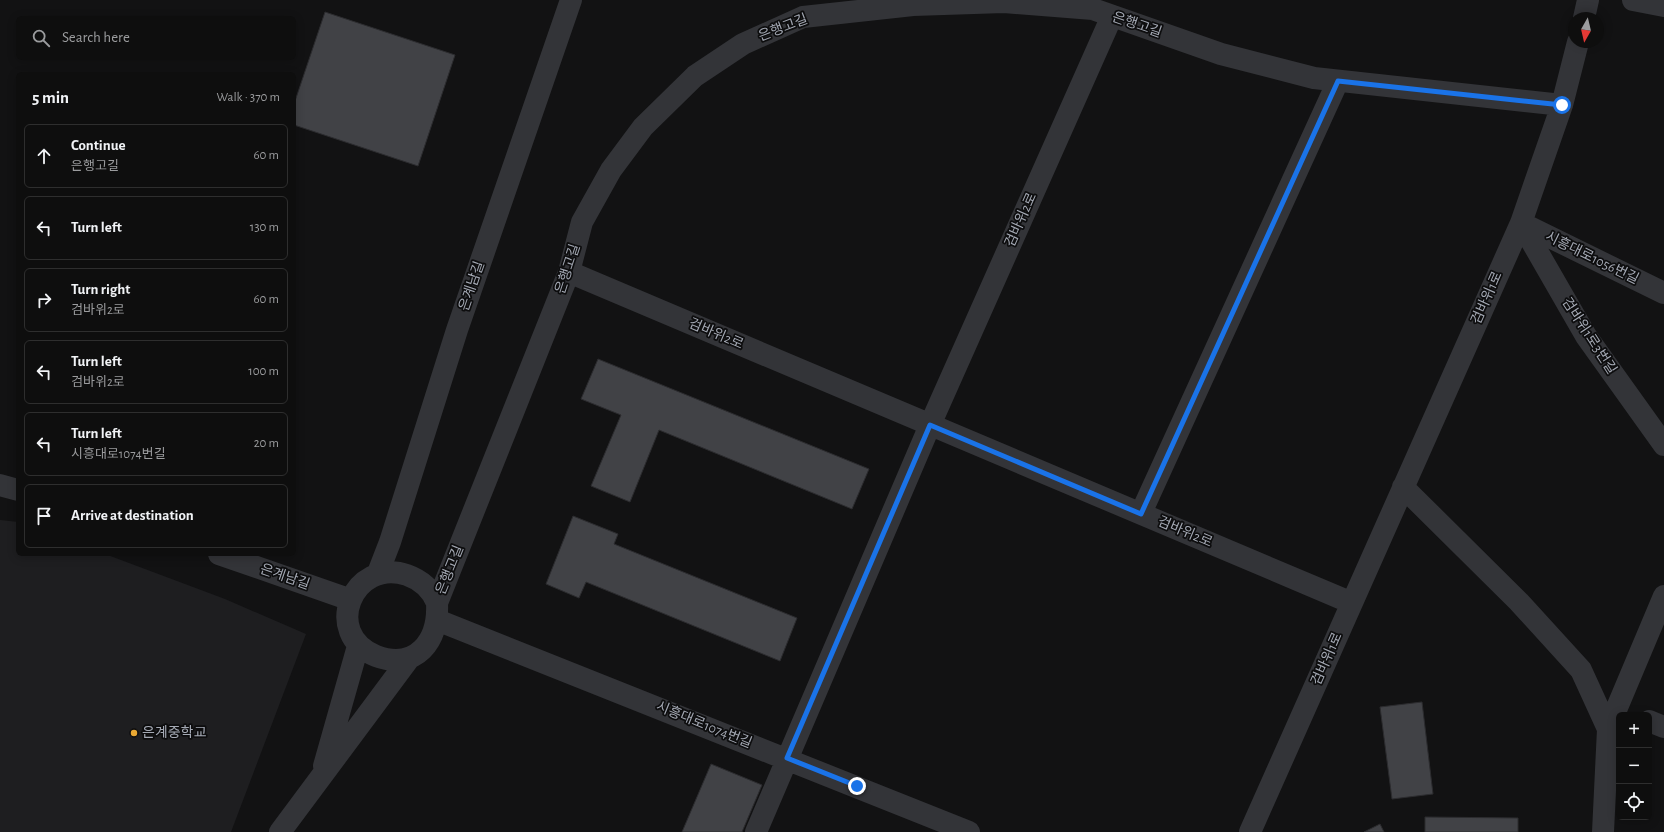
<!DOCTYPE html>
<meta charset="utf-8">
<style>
body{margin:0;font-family:"Alegreya Sans","Noto Sans KR",sans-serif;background:#171717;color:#f1f3f6}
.controls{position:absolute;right:12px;bottom:12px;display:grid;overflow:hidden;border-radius:6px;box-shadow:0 2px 10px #0003}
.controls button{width:36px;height:36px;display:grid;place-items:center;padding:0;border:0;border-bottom:1px solid #2e2e2e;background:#0e0e0e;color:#f1f3f6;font:20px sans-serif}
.compass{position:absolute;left:1568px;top:12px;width:36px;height:36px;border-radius:50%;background:#0e0e0e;box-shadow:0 2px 10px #0003;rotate:188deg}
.stop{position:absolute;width:12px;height:12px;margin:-9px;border:3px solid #1a73e8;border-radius:50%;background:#fff}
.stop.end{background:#1a73e8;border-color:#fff;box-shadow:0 1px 4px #0008}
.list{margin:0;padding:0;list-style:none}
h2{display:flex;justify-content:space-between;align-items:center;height:52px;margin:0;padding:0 16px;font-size:17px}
h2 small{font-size:13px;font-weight:400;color:#9b9c9e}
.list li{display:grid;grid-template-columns:26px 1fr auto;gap:12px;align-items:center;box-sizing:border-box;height:64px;margin:0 8px 8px;padding:0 8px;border:1px solid #2e2e2e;border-radius:6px}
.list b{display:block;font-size:15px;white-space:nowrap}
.list p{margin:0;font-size:13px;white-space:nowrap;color:#9b9c9e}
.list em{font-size:13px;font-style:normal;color:#9b9c9e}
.icon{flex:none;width:22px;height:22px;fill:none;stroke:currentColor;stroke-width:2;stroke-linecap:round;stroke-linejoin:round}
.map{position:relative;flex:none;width:1664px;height:832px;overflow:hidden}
.search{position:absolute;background:#0e0e0e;box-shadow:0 2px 10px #0003;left:16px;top:16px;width:280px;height:44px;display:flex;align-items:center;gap:10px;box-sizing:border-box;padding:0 14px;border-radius:6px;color:#9b9c9e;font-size:15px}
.panel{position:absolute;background:#0e0e0e;box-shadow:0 2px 10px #0003;left:16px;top:72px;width:280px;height:484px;border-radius:6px}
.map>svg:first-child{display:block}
.built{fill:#1e1e20}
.building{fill:#414246;stroke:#2c2c2f}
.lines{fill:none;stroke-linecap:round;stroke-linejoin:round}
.minor{stroke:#333438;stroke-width:22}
.route{stroke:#1a73e8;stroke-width:5}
.poi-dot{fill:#eaa933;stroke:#0d0d0e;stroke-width:1.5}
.labels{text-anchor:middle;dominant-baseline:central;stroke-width:3.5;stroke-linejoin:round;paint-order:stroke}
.street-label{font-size:14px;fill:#a4a9b4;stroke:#0d0d0e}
.poi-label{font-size:14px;fill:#a4a9b4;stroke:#0d0d0e;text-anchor:start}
</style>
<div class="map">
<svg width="1664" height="832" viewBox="0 0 1664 832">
<rect width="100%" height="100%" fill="#121213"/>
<path class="built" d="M0,520L18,522V554H105L225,599L306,634L231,832H0Z"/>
<path class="building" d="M325,12L455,55L418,166L294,125V104Z
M598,359L869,469L852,509L659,430L630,502L591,486L621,415L581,399Z
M573,516L618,534L614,544L797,618L780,661L586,582L579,598L546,584Z
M1422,702L1433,794L1392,799L1380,707Z
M711,764L762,785L742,832H682Z
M1425,817L1518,818V832H1425Z
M1380,824L1384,832H1364Z"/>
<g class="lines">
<path class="minor" d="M1633,0L1664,6
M1584,18L1588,0
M1521,223L1586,336L1664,445
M1521,223L1664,293
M569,272L1352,603
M0,485L18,490
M1403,487L1519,602L1581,670L1608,729
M1141,513L1338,81
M219,554L351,600
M378,573L390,542L457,330L571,0
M437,603C431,588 421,580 407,575C353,557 321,634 376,656C416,671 439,641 437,603L569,272L582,222L611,170L643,127L695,76L743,44L803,17L913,5L1004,2L1093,9L1221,54L1314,78L1562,105L1578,42
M437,620L969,832
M1649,721L1664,727
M324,766L358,646
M280,832L408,660
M756,832L930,425L1112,16
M1250,832L1521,223L1562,105
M1603,832L1608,729L1664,596"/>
</g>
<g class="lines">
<path class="route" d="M857,786L787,758L930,425L1141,514L1338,81L1562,105"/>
</g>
<circle class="poi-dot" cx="134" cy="733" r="4"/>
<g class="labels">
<g class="street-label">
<text transform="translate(1137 25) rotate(19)">은행고길</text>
<text transform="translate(783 28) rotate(-21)">은행고길</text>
<text transform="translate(1021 220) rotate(-66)">검바위2로</text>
<text transform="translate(1592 258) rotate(26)">시흥대로1056번길</text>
<text transform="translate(568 269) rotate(-72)">은행고길</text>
<text transform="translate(472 286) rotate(-71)">은계남길</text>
<text transform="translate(1487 298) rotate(-66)">검바위1로</text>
<text transform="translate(716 334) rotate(23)">검바위2로</text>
<text transform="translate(1589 336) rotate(57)">검바위1로3번길</text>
<text transform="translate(1185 532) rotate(23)">검바위2로</text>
<text transform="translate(450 570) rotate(-68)">은행고길</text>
<text transform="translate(285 577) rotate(19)">은계남길</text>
<text transform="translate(1327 659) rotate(-66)">검바위1로</text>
<text transform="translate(704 725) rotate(22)">시흥대로1074번길</text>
</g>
<g class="poi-label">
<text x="142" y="733">은계중학교</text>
</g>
</g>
</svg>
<div class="controls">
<button>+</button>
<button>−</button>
<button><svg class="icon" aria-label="locate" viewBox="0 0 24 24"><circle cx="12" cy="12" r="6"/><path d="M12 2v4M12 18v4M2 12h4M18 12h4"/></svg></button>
</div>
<svg class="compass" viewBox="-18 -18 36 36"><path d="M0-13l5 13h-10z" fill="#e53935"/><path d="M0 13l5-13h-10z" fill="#9b9c9e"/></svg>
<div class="stop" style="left:1562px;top:105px"></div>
<div class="stop end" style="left:857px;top:786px"></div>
<div class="search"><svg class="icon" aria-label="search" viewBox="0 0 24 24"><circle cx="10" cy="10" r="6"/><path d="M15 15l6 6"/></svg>Search here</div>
<section class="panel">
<h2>5 min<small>Walk · 370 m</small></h2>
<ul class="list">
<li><svg class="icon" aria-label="ahead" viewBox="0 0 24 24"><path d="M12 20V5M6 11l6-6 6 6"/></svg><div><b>Continue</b><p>은행고길</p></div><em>60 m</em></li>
<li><svg class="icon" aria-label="left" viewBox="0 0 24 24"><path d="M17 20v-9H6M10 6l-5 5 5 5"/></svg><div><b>Turn left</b></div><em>130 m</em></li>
<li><svg class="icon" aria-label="right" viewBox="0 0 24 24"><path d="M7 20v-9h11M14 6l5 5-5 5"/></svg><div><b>Turn right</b><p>검바위2로</p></div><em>60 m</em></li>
<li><svg class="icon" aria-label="left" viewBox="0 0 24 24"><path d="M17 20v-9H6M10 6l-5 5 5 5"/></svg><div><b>Turn left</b><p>검바위2로</p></div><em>100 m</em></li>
<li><svg class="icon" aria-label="left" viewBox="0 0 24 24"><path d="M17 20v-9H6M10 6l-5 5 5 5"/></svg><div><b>Turn left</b><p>시흥대로1074번길</p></div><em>20 m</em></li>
<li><svg class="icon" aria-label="arrive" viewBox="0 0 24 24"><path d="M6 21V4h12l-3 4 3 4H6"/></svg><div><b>Arrive at destination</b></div></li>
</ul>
</section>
</div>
